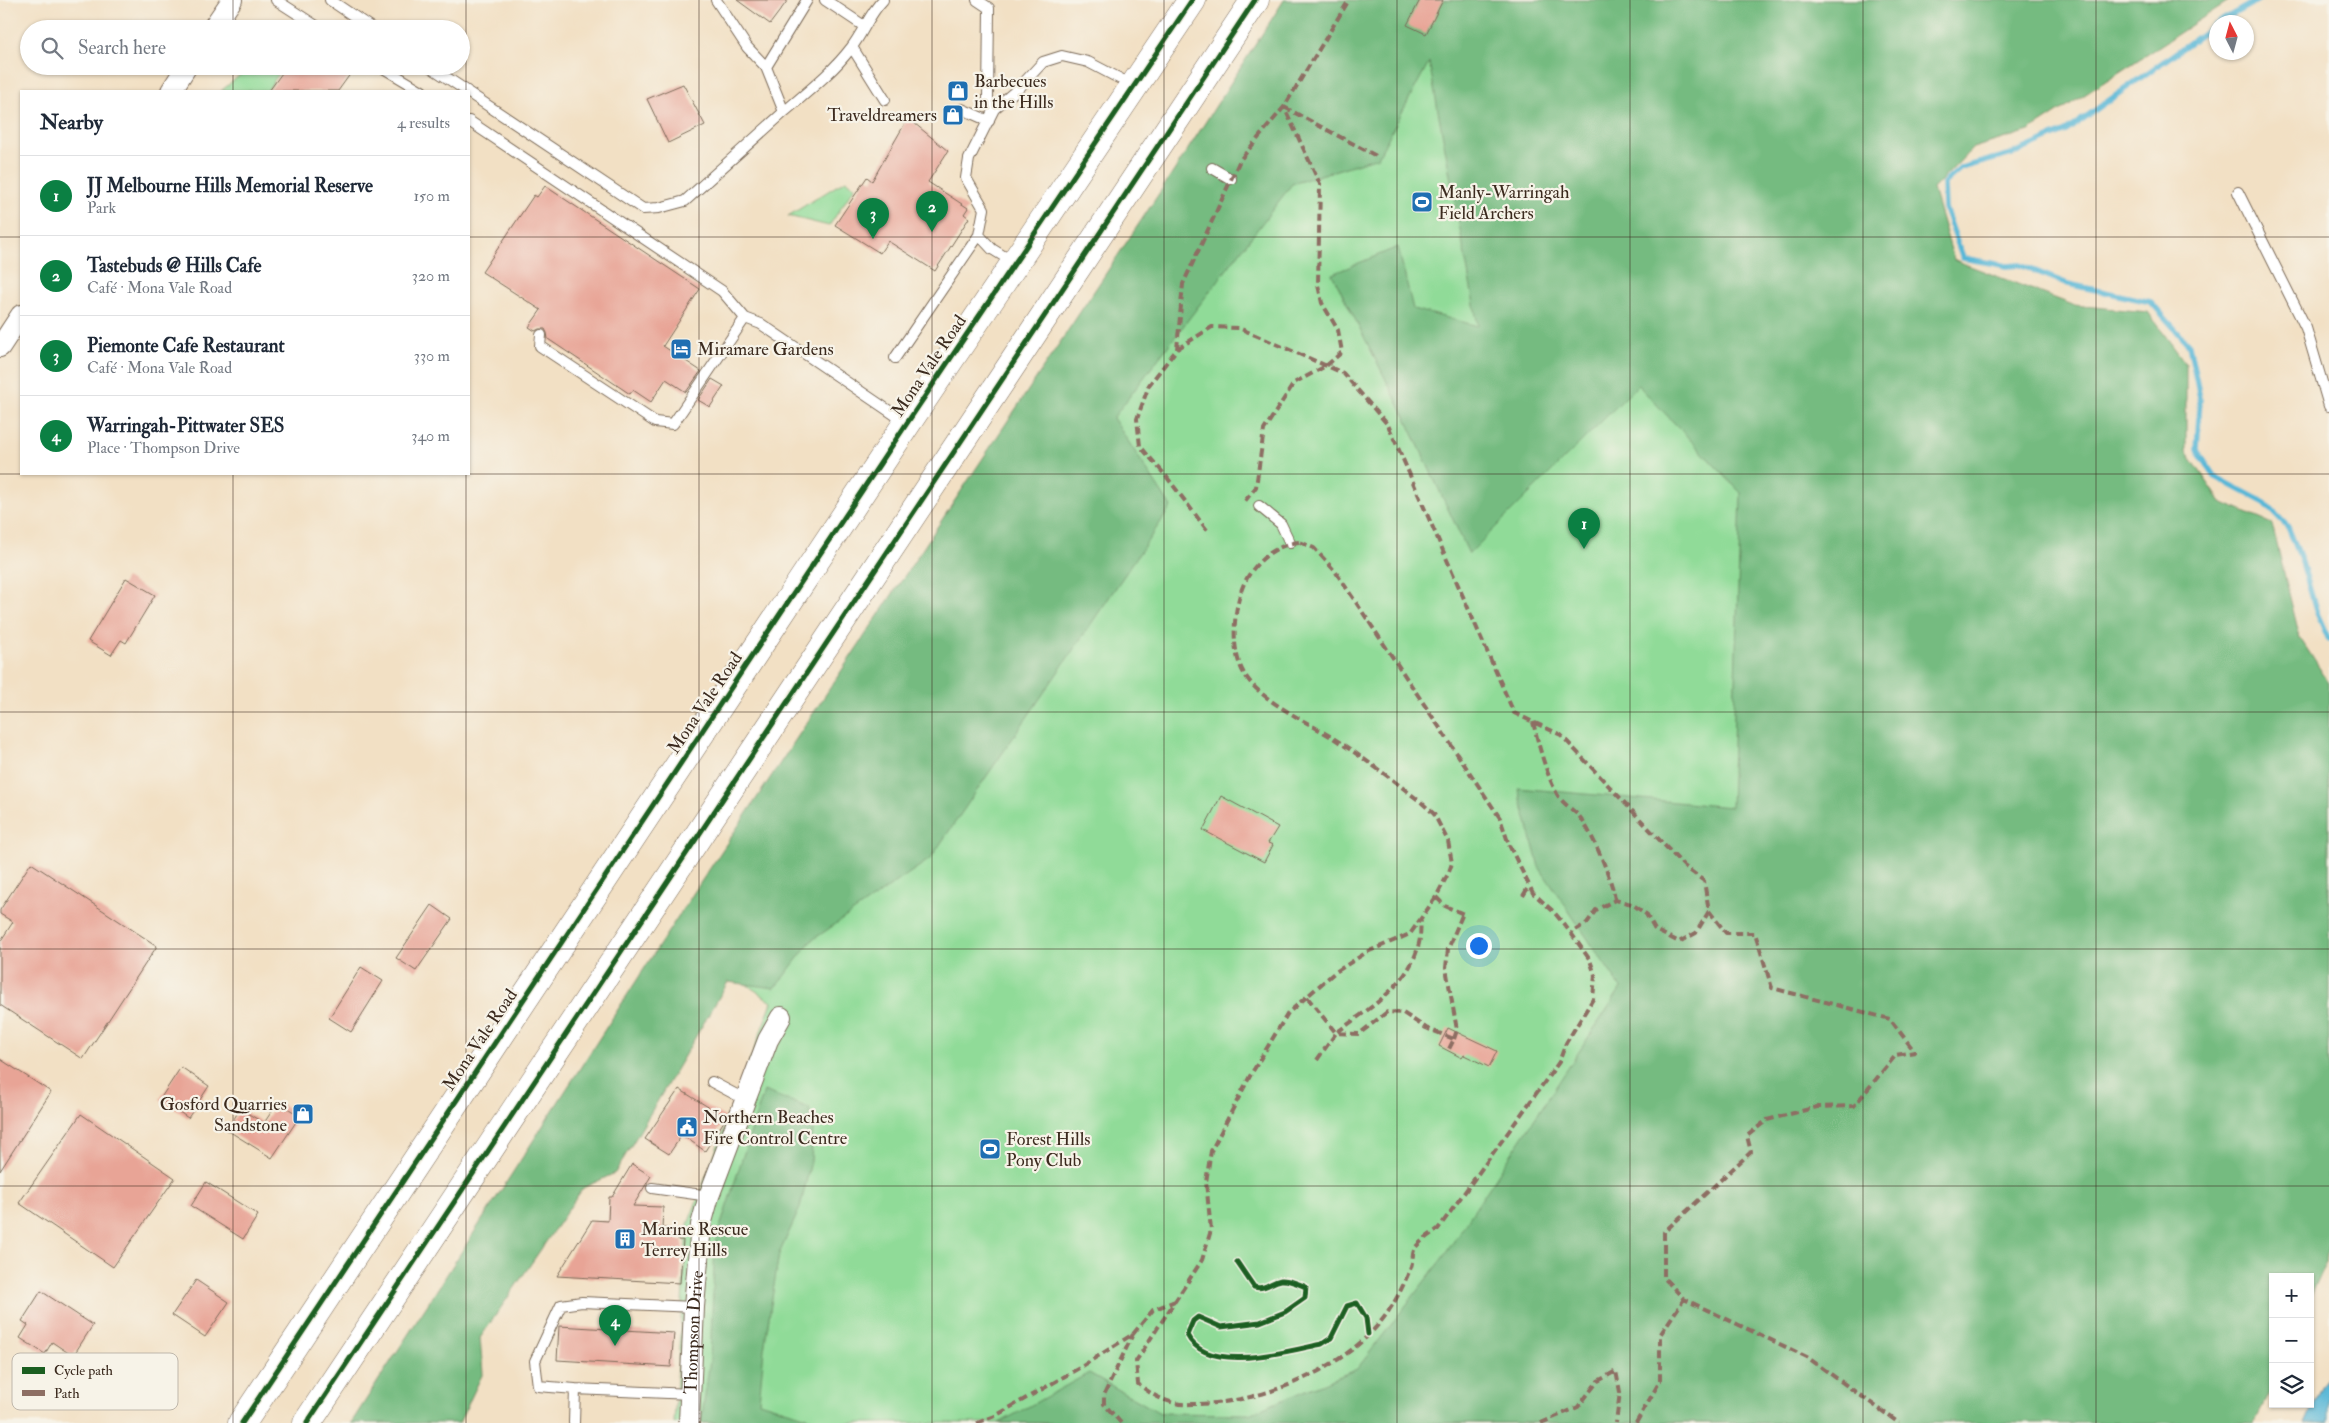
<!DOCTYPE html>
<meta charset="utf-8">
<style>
body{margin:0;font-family:"IM FELL Double Pica",serif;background:#f6f6f7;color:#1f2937}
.controls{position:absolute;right:15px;bottom:15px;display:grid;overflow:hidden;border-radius:0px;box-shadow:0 1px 4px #0004}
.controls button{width:45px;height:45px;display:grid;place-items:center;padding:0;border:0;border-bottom:1px solid #e0e1e3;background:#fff;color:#1f2937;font:25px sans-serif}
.compass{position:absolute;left:2209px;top:15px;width:45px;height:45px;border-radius:50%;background:#fff;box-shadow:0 1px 4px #0004;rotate:354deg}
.you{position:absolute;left:1478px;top:945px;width:18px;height:18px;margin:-12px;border:4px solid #fff;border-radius:50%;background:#1a73e8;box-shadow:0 0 0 8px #1a73e833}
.badge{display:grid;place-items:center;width:32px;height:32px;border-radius:50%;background:#0b8043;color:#fff;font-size:16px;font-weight:700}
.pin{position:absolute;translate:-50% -41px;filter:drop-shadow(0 1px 2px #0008)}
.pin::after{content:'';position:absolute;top:26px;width:18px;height:15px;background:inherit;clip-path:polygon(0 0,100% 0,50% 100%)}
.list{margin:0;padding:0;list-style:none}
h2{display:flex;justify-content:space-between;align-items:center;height:65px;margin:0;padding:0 20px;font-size:21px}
h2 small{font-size:16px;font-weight:400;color:#747a83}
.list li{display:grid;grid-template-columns:32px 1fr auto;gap:15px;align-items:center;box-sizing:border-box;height:80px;padding:0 20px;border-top:1px solid #e0e1e3}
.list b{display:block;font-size:19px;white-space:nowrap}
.list p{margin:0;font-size:16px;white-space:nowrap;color:#747a83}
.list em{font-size:16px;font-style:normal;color:#747a83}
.icon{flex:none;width:28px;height:28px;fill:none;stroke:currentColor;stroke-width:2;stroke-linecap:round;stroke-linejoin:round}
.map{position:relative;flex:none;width:2329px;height:1423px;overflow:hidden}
.search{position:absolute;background:#fff;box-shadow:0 1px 4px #0004;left:20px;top:20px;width:450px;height:55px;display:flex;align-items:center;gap:12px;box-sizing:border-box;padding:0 18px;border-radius:28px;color:#747a83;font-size:19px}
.panel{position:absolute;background:#fff;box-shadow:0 1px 4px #0004;left:20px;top:90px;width:450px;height:385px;border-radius:0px}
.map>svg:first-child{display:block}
.green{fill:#90db98;stroke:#66825b}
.forest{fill:#74bb80;stroke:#58724f}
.water{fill:#59b7d7;stroke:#4a707a}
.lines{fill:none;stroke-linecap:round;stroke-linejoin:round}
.stream{stroke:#59b7d7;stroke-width:5.5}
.building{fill:#e8a496}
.service-casing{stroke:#7b6a58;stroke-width:12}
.minor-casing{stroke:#7b6a58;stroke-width:22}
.trunk-casing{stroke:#7b6a58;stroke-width:29}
.service{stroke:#fff;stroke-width:10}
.minor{stroke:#fff;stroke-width:20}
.trunk{stroke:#fff;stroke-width:28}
.quiet{stroke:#8d6e63;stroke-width:4;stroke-dasharray:8 4;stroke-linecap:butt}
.cycleway-casing{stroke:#f7f3e8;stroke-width:8}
.cycleway{stroke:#1b5e20;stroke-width:5}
.grid{fill:none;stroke:#3b2a1e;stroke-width:1;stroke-opacity:0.55}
.labels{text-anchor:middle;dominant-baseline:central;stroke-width:4.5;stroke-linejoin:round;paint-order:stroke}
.poi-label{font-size:18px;fill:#3b2a1e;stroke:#f7f3e8;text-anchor:start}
.street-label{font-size:18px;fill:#3b2a1e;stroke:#f7f3e8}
.key{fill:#f7f3e8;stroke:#bfb7ab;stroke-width:1}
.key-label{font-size:14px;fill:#3b2a1e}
</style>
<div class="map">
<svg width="2329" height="1423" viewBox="0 0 2329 1423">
<rect width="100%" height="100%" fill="#f7f3e8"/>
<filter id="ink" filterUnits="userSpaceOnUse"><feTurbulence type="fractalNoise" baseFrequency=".02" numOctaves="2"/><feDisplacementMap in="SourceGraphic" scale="10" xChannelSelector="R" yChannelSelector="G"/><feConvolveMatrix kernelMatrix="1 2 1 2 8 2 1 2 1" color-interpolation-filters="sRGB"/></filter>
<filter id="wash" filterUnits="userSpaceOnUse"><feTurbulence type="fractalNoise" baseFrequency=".0096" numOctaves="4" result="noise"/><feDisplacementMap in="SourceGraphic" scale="20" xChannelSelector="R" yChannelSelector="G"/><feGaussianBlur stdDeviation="1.12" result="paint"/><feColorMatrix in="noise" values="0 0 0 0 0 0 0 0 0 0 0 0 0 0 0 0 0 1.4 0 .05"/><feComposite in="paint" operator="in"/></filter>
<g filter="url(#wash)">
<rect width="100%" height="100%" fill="#f2e0c4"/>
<path class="green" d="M1323,0L1930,168L1931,246L2128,358L1919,1423H674L687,1227L772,1002L682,940Z
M251,66H284L267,91H221Z
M846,180L855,187L829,226L788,216Z"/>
<path class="forest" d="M1284,0H2230L2029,131L1973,148L1933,189L1954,260L2073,305L2148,312L2186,364V451L2221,502L2272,524L2300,638L2329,683V1237L2326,1263L2310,1299V1277H2273V1385L2254,1423H999L1089,1373L1160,1413L1249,1414L1357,1369L1444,1256L1621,988L1539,867L1518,788L1731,807L1741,493L1638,385L1469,554L1407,421L1332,274L1398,247L1413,309L1478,326L1429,62L1378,157L1292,184L1113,418L1171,507L930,859L811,941L775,988L728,982L615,1173L583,1188L480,1338L483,1373L459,1423H351L675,921L1172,174Z
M764,1091L809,1108L813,1129L811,1161L800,1208L779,1254L764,1349L759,1402L827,1423H701L710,1360L715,1243Z"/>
<path class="water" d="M2329,1376V1423H2305L2322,1384Z"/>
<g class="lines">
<path class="stream" d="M2219,22L2258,0
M2216,24L2066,131L2012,154L1961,168L1944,183L1945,208L1963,258L2007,266L2020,265L2068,284L2151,302L2189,345L2200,398L2197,450L2214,476L2265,503L2288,527L2301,559L2317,613L2329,640"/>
</g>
<g id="blocks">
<path class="building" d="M737,0H788L770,24Z
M1420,0H1443L1426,34L1407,25Z
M287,66H356L338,91H269Z
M683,84L705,125L668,143L647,99Z
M908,118L948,151L928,182L968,208L964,214L969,218L935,271L888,241L880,253L835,225L867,177L872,181Z
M545,186L700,289L663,346L701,371L686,392L666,379L651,402L633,390L630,394L548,339L547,333L545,329H539L535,331L529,327L541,310L482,272L534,195L537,197Z
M712,379L724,386L710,407L698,400Z
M126,578L155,595L126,643L121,640L111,655L88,641Z
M1221,796L1278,827L1268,843L1273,845L1264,862L1203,830Z
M31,863L157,946L83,1059L0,1005V942L13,922L0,914V910Z
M432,905L452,919L416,971L396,958Z
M361,967L383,981L351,1032L329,1018Z
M1448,1028L1497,1051L1489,1067L1464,1055L1462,1058L1439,1046Z
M0,1059L51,1092L0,1171Z
M181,1067L209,1086L188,1118L160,1099Z
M679,1089L726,1118L705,1151L682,1135L669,1154L645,1139Z
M278,1102L300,1116L272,1158L227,1130L240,1109L264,1123Z
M81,1114L175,1178L113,1267L19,1203Z
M632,1164L651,1176L633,1206L663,1207L662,1228L679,1229L678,1240H683L680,1283L557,1276L592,1220L608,1221L609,1197H612Z
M206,1182L258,1215L243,1239L191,1206Z
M196,1280L229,1302L205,1337L172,1315Z
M41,1291L93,1325L73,1356L52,1342L45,1354L20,1338L28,1325L22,1321Z
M559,1326L674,1333L671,1367L557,1360Z"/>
</g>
</g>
<g filter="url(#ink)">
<use href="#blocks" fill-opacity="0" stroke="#7b6a58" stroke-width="1"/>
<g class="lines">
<g class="service-casing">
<path id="service" d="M276,0L321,29
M330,0L373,29
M825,0L864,26
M977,0L989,8L988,99L994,109
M852,47L885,100
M380,66L422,91
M429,66L467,91
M766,67L807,0
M469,93L643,209L659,208L685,201L784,112L766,67L747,47L716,0
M962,109L989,121
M784,112C807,92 832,73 851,48C863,33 869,14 883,0
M469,121L722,291L745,318L761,324L907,423
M1212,168L1231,179
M2238,192L2306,328L2329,406
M1013,262L992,249L979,235L984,209L966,178L969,159L994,109L1019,88L1043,62L1062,56L1088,62L1132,85
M541,335L540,346L655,422L673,424L745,318
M895,358L979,235
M1259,506L1281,524L1290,543
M712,1082L746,1100
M652,1188L709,1196
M575,1389L538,1386L535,1361L561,1305L582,1302L694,1307
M574,1423L575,1389L691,1394"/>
</g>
<g class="minor-casing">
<g id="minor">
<path d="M212,29L232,0"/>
<path d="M171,91L187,66"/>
<path d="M0,347L21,315"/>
<path id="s1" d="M689,1423L694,1307L701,1225L709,1196L768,1040L781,1017"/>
</g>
</g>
<g class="trunk-casing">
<path id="trunk" d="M242,1423L907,423L1192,0
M307,1423L1255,0"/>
</g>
<use href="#service" class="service"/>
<use href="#minor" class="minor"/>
<use href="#trunk" class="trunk"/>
<path class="quiet" d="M1284,107L1378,157
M1177,349L1183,284L1240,160L1284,107L1349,0
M1245,501L1256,487L1264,430L1294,383L1326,366L1342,352L1338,330L1322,303L1318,285L1320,184L1284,107
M1207,530L1166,476L1140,446L1137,419L1149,385L1177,349L1212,327L1239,328L1343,373L1388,425L1514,713L1561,735L1684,866L1704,881L1709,911L1696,933L1679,942L1655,930L1646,914L1632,904L1615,900L1596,910L1587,923L1571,933
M1300,542L1314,548L1335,571L1500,818L1509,845L1533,893L1554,912L1571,933L1590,960L1595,975L1593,999L1566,1043L1559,1062L1438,1229C1431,1234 1420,1241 1415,1248C1412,1253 1413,1261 1411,1267C1404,1285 1394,1305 1382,1320C1342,1371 1261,1403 1197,1404C1190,1404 1182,1405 1175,1403C1160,1400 1150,1393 1138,1384L1136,1361L1202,1260L1211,1230L1206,1182L1211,1151L1250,1076L1288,1013L1334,973L1367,952L1410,934L1436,897L1449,872L1452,863L1448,841L1434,814L1422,803C1393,780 1364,758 1333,738C1306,721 1262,702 1245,675C1230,652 1233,611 1243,586C1253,563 1275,544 1300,542Z
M1533,722C1539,746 1545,771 1557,794C1562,803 1572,809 1579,816C1591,830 1613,881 1615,900
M1523,896L1529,886
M1436,897L1445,906L1466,915
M1709,911L1726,933H1755L1772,988L1890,1019L1915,1052L1896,1055L1854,1106L1817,1107L1767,1120L1747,1136L1751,1152L1664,1232V1278L1684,1299L1807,1357L1899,1423
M1307,997L1336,1033C1368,1009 1410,985 1419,943C1421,936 1420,927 1421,920
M1454,1039L1457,1030L1446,968L1448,949L1463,913
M1317,1060L1336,1033L1359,1034L1387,1012L1403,1013L1426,1028L1454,1039L1449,1049
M977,1423L995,1416L1081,1367L1133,1334L1153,1310L1175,1301
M1121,1423L1104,1404V1395L1133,1334
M1541,1423L1578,1407L1598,1381L1616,1371L1620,1392L1616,1423
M1636,1423L1660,1381V1335L1684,1299"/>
<g class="cycleway-casing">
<path id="cycleway" d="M1237,1262L1254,1287C1266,1290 1270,1282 1281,1280C1289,1279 1299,1284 1306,1287L1305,1298L1285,1312L1260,1322L1221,1327L1198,1317L1193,1321L1187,1335C1207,1375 1288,1351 1322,1344L1331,1338L1347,1306L1357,1303L1366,1318L1368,1334
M242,1423L907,423L1192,0
M307,1423L1255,0"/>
</g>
<use href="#cycleway" class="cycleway"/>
</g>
</g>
<path class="grid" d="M233,0V29M466,0V91M699,0V1423M932,0V1423M1164,0V1423M1397,0V1423M1630,0V1423M1863,0V1423M2096,0V1423M233,66V91M0,237H21M469,237H2329M0,474H2329M233,474V1423M466,474V1423M0,712H2329M0,949H2329M0,1186H2329"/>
<defs>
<g id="shop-square" transform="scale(1.125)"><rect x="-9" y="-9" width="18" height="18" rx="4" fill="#1f6fb2" stroke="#f7f3e8"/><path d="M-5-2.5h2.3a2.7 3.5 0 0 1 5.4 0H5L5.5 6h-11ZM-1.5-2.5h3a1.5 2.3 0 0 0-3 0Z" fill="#fff"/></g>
<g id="stadium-square" transform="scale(1.125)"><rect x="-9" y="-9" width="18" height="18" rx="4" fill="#1f6fb2" stroke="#f7f3e8"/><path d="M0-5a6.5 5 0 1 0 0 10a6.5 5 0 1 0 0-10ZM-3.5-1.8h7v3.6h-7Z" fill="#fff"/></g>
<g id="hotel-square" transform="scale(1.125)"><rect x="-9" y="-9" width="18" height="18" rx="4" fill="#1f6fb2" stroke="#f7f3e8"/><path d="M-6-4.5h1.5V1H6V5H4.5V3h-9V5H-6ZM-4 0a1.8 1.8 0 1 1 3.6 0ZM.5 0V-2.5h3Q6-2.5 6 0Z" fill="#fff"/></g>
<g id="civic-square" transform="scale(1.125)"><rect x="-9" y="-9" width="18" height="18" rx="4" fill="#1f6fb2" stroke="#f7f3e8"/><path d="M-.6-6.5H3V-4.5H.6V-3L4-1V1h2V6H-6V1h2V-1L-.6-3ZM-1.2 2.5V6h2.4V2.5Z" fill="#fff"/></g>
<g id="building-square" transform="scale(1.125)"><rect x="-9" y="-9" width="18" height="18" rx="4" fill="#1f6fb2" stroke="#f7f3e8"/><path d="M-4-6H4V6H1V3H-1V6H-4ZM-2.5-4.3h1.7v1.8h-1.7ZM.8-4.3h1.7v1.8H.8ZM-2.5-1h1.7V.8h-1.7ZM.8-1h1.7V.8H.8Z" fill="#fff"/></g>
</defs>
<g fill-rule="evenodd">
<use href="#shop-square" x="958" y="91"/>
<use href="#shop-square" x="953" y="115"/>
<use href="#stadium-square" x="1422" y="202"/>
<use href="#hotel-square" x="681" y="349"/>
<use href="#shop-square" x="303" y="1114"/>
<use href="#civic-square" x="687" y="1127"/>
<use href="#stadium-square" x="990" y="1149"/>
<use href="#building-square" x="625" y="1239"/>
</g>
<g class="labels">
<g class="poi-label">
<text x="974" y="81">Barbecues<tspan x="974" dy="21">in the Hills</tspan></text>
<text x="937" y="115" text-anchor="end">Traveldreamers</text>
<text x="1438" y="192">Manly-Warringah<tspan x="1438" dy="21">Field Archers</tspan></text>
<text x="697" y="349">Miramare Gardens</text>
<text x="287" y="1104" text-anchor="end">Gosford Quarries<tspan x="287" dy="21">Sandstone</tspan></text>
<text x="703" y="1117">Northern Beaches<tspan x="703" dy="21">Fire Control Centre</tspan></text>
<text x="1006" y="1139">Forest Hills<tspan x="1006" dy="21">Pony Club</tspan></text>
<text x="641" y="1229">Marine Rescue<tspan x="641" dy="21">Terrey Hills</tspan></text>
</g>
<g class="street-label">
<text transform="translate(929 366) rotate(-56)">Mona Vale Road</text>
<text transform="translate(705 703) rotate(-56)">Mona Vale Road</text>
<text transform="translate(480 1040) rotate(-56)">Mona Vale Road</text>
<text stroke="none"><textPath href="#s1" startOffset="91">Thompson Drive</textPath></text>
</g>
</g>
<rect x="12" y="1353" width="166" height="57" rx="8" class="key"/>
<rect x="22" y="1367" width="23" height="7" fill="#1b5e20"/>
<rect x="22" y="1390" width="23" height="6" fill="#8d6e63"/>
<g class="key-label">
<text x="54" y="1375">Cycle path</text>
<text x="54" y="1398">Path</text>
</g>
</svg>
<div class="controls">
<button>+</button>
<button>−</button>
<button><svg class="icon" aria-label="layers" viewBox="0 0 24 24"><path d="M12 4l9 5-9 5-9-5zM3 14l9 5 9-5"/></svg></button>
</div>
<svg class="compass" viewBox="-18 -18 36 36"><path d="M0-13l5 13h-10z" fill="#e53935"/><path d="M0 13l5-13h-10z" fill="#747a83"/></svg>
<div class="you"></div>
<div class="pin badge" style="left:1584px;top:549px">1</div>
<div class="pin badge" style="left:932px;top:232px">2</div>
<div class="pin badge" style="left:873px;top:239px">3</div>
<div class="pin badge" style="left:615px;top:1346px">4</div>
<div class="search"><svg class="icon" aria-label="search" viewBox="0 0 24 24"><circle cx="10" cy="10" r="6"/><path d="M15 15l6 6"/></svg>Search here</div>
<section class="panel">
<h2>Nearby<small>4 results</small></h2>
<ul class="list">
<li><span class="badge">1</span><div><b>JJ Melbourne Hills Memorial Reserve</b><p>Park</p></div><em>150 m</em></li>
<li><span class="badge">2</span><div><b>Tastebuds @ Hills Cafe</b><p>Café · Mona Vale Road</p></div><em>320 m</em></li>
<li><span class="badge">3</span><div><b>Piemonte Cafe Restaurant</b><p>Café · Mona Vale Road</p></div><em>330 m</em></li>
<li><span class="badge">4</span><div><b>Warringah-Pittwater SES</b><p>Place · Thompson Drive</p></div><em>340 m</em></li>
</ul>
</section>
</div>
